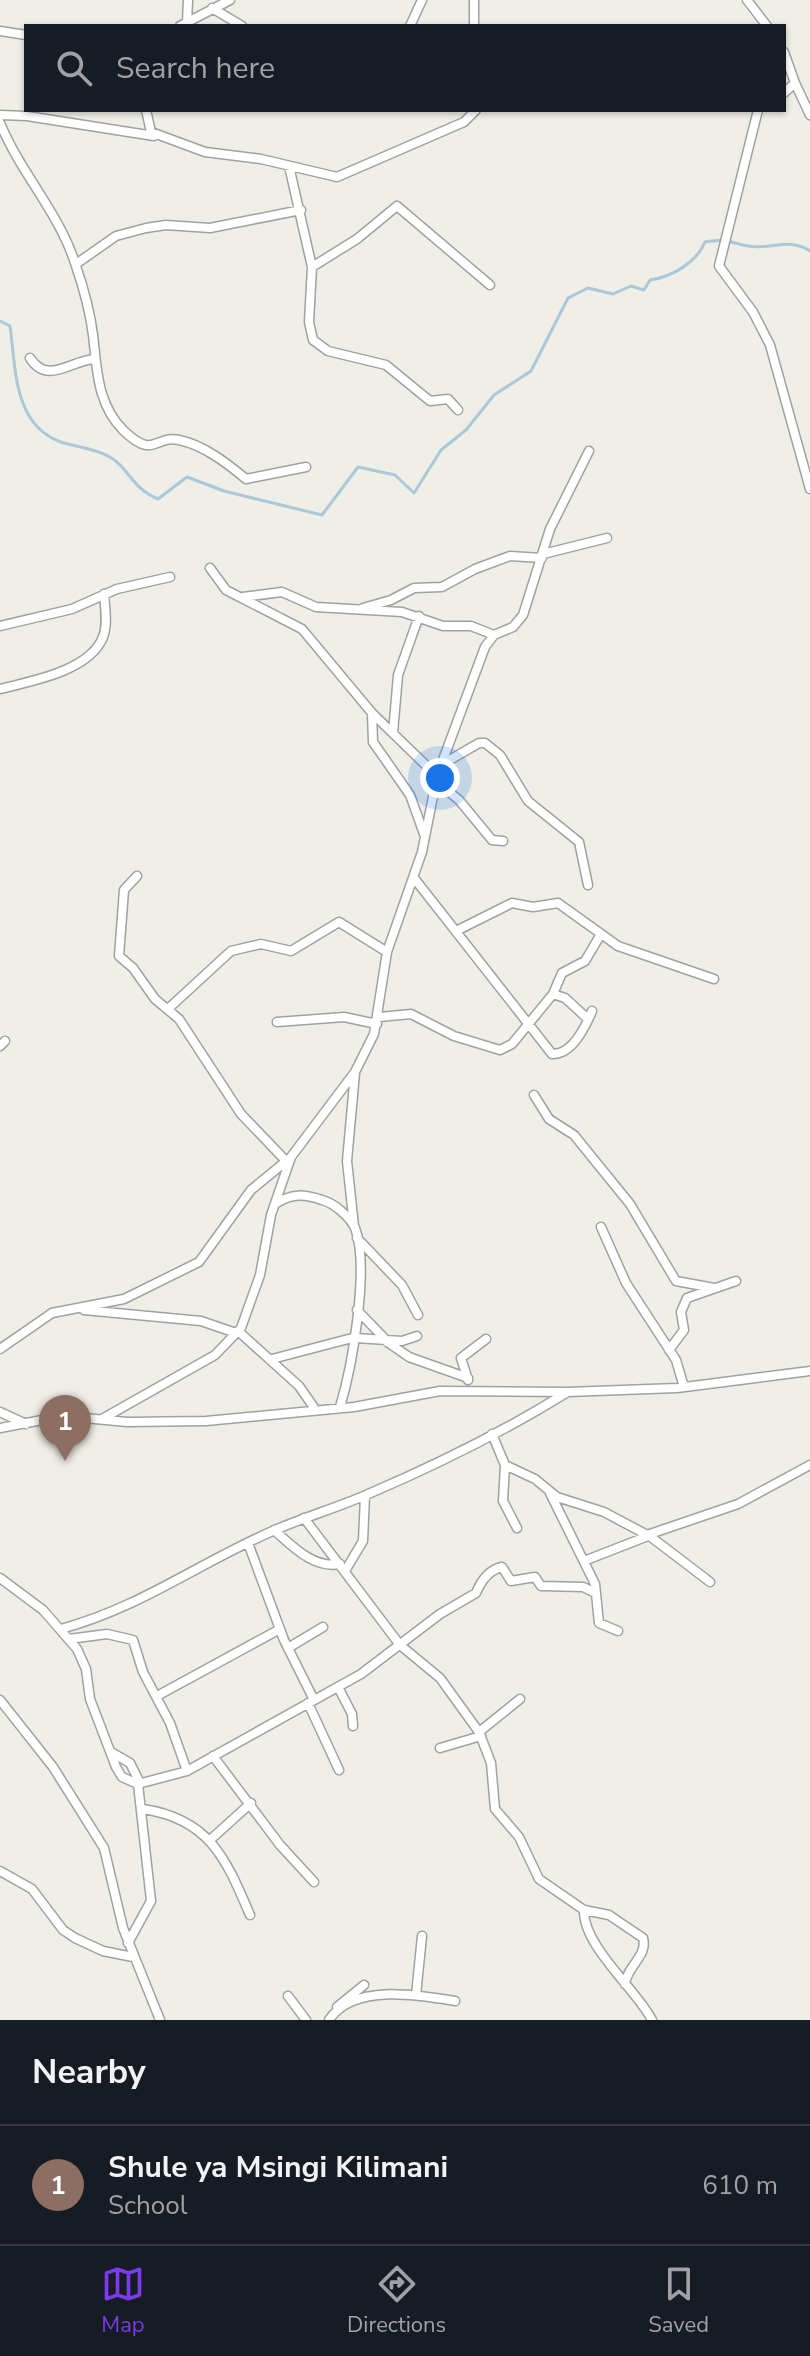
<!DOCTYPE html>
<style>
body{margin:0;font-family:"Nunito Sans",sans-serif;background:#20242c;color:#f1f3f6}
.you{position:absolute;left:440px;top:778px;width:28px;height:28px;margin:-20px;border:6px solid #fff;border-radius:50%;background:#1a73e8;box-shadow:0 0 0 12px #1a73e833}
.badge{display:grid;place-items:center;width:52px;height:52px;border-radius:50%;background:#7c3aed;color:#fff;font-size:26px;font-weight:700}
.pin{position:absolute;translate:-50% -66px;filter:drop-shadow(0 2px 4px #0008)}
.pin::after{content:'';position:absolute;top:42px;width:28px;height:24px;background:inherit;clip-path:polygon(0 0,100% 0,50% 100%)}
.list{margin:0;padding:0;list-style:none}
h2{display:flex;justify-content:space-between;align-items:center;height:104px;margin:0;padding:0 32px;font-size:34px}
h2 small{font-size:26px;font-weight:400;color:#9ea1a6}
.list li{display:grid;grid-template-columns:52px 1fr auto;gap:24px;align-items:center;box-sizing:border-box;height:120px;padding:0 32px;border-top:2px solid #363941}
.list b{display:block;font-size:30px;white-space:nowrap}
.list p{margin:0;font-size:26px;white-space:nowrap;color:#9ea1a6}
.list em{font-size:26px;font-style:normal;color:#9ea1a6}
.icon{flex:none;width:44px;height:44px;fill:none;stroke:currentColor;stroke-width:2;stroke-linecap:round;stroke-linejoin:round}
.map{position:relative;flex:none;width:810px;height:2020px;overflow:hidden}
.search{position:absolute;background:#171b24;box-shadow:0 2px 6px #0004;left:24px;right:24px;top:24px;height:88px;display:flex;align-items:center;gap:20px;box-sizing:border-box;padding:0 28px;border-radius:0px;color:#9ea1a6;font-size:30px}
.sheet{height:224px;background:#171b24}
nav{display:flex;justify-content:space-around;align-items:center;box-sizing:border-box;height:112px;border-top:2px solid #363941;background:#171b24;font-size:22px;color:#9ea1a6}
nav a{display:grid;justify-items:center;gap:4px}
nav .on{color:#7c3aed}
.map>svg:first-child{display:block}
.lines{fill:none;stroke-linecap:round;stroke-linejoin:round}
.stream{stroke:#abc8d9;stroke-width:3}
.minor-casing{stroke:#a1a1a1;stroke-width:11}
.minor{stroke:#fff;stroke-width:8}
</style>
<div class="map">
<svg width="810" height="2020" viewBox="0 0 810 2020">
<rect width="100%" height="100%" fill="#efeee7"/>
<g class="lines">
<path class="stream" d="M0,321L10,326C16,368 13,425 61,442C76,447 93,448 108,456C129,467 130,487 158,499L187,477L224,491L322,515L358,467L395,475L414,493L441,450L466,430L494,395L531,371L568,298L588,288L613,294L631,286L644,290L650,280C672,277 697,262 705,242C731,238 726,242 748,246C772,250 789,237 810,251"/>
<g class="minor-casing">
<path id="minor" d="M474,0V26
M747,0L767,26
M212,8L242,26
M187,23L188,0
M180,26L230,0
M410,26L422,0
M0,31L26,35
M784,52L795,83L784,93
M795,83L810,115
M146,110L151,132L205,152L261,159L337,177L464,122L476,110
M758,110L719,266L753,312L770,345L810,489
M0,115L27,116L154,136
M0,123C20,172 59,213 75,263C83,286 90,311 93,335C97,369 97,405 124,431C155,460 153,435 179,440C204,445 228,464 246,479L306,467
M289,166L312,267L309,322L313,340L328,351L386,365L430,401L448,399L458,410
M76,264L116,236L146,228L166,225L210,228L301,210
M312,267L357,239L397,206L490,285
M30,358C47,385 70,361 94,359
M543,554L607,538
M210,568L226,590L302,629L372,713L437,776
M243,597L282,592L316,607L402,612L443,626H471L494,635
M363,608L391,600L414,588L442,587L475,569L510,556L542,558
M0,626L72,609L117,589L170,577
M0,689C31,681 90,671 103,637C108,625 105,607 104,594
M372,713L373,742L410,795L424,834
M393,733L398,675L419,616
M441,765L479,743H485L500,755L528,801L579,842L588,885
M436,781L459,800L492,840L503,841
M137,876L124,890L119,956L133,968L155,999L179,1019L241,1114L286,1161
M414,878L552,1054C572,1055 585,1028 592,1011
M456,931L512,903L533,907L558,903L618,946L714,979
M553,994L562,973L585,961L601,934
M169,1008L231,951L261,944L291,951L339,922L387,952
M379,1017L411,1014L454,1036L500,1050L512,1044L553,994L565,998L588,1019
M277,1022L344,1017L377,1024
M0,1046L5,1041
M534,1095L549,1119L574,1135L630,1204L676,1281L714,1288
M275,1204C292,1193 304,1194 322,1200C334,1203 350,1217 355,1228C370,1267 352,1367 340,1407
M354,1226L347,1161L355,1073
M601,1227L626,1283L676,1360L684,1387
M357,1238L402,1285L418,1315
M84,1310L201,1321L236,1333
M357,1310L385,1339
M238,1331L299,1386L315,1409
M356,1338L402,1341L417,1336
M383,1339L409,1357L468,1378
M0,1349L52,1313L124,1299L199,1262L251,1190L290,1158
M669,1350L684,1330L681,1312L687,1298L736,1281
M272,1359L356,1337
M468,1380L461,1358L486,1339
M0,1412L26,1424
M102,1419L215,1355L241,1328L260,1275L271,1215L291,1157L355,1072L374,1034L387,952L422,852L437,776L485,647L494,635L513,627L523,615L550,529L589,451
M0,1428L63,1416L127,1422L206,1421L354,1407L440,1391L567,1392L677,1388L810,1371
M492,1434L505,1465L503,1501L517,1528
M505,1465L535,1479L557,1497L604,1512L651,1537L710,1582
M550,1493L595,1584L599,1623L618,1631
M304,1518L400,1645L440,1678L479,1732L491,1763L495,1809L519,1837L539,1879L584,1910C583,1946 636,1989 652,2020
M274,1530C293,1547 314,1569 340,1564
M647,1535L738,1504L810,1465
M248,1543L284,1640L314,1700
M584,1561L648,1536
M345,1571L363,1541L365,1496
M0,1578L43,1610L77,1649L86,1669L90,1699L116,1767L122,1777L138,1784L187,1771L361,1674L440,1614L476,1593C481,1581 488,1570 502,1567L511,1581L535,1577L541,1586L583,1587L596,1593
M61,1629C142,1607 200,1562 275,1530C305,1517 336,1508 366,1495C434,1466 503,1432 566,1393
M69,1639L107,1634L133,1640L143,1672L170,1723L187,1771
M288,1648L323,1627
M338,1687L352,1714L353,1726
M157,1696L280,1629
M0,1700L53,1767L104,1848L123,1928L160,2020
M308,1703L339,1770
M479,1732L520,1699
M440,1748L481,1736
M111,1752L130,1763L140,1783
M213,1756L280,1845L314,1882
M143,1809C210,1819 226,1859 250,1915
M210,1840L251,1803
M0,1871L32,1889L63,1930L75,1938L103,1951L133,1957
M584,1910L609,1915L643,1938C648,1956 627,1966 625,1984
M128,1943L151,1901L138,1784
M416,1995L422,1936
M288,1996L306,2020
M337,2007L364,1985
M329,2020C353,1983 418,1995 455,2001"/>
</g>
<use href="#minor" class="minor"/>
</g>
</svg>
<div class="you"></div>
<div class="pin badge" style="left:65px;top:1461px;background:#8d6e63">1</div>
<div class="search"><svg class="icon" aria-label="search" viewBox="0 0 24 24"><circle cx="10" cy="10" r="6"/><path d="M15 15l6 6"/></svg>Search here</div>
</div>
<section class="sheet">
<h2>Nearby<small></small></h2>
<ul class="list">
<li><span class="badge" style="background:#8d6e63">1</span><div><b>Shule ya Msingi Kilimani</b><p>School</p></div><em>610 m</em></li>
</ul>
</section>
<nav>
<a class="on"><svg class="icon" aria-label="map" viewBox="0 0 24 24"><path d="M3 6l6-2 6 2 6-2v14l-6 2-6-2-6 2zM9 4v14M15 6v14"/></svg>Map</a>
<a><svg class="icon" aria-label="directions" viewBox="0 0 24 24"><path d="M12 3l9 9-9 9-9-9zM9 14v-3h6M13 9l2 2-2 2"/></svg>Directions</a>
<a><svg class="icon" aria-label="saved" viewBox="0 0 24 24"><path d="M7 4h10v16l-5-4-5 4z"/></svg>Saved</a>
</nav>
